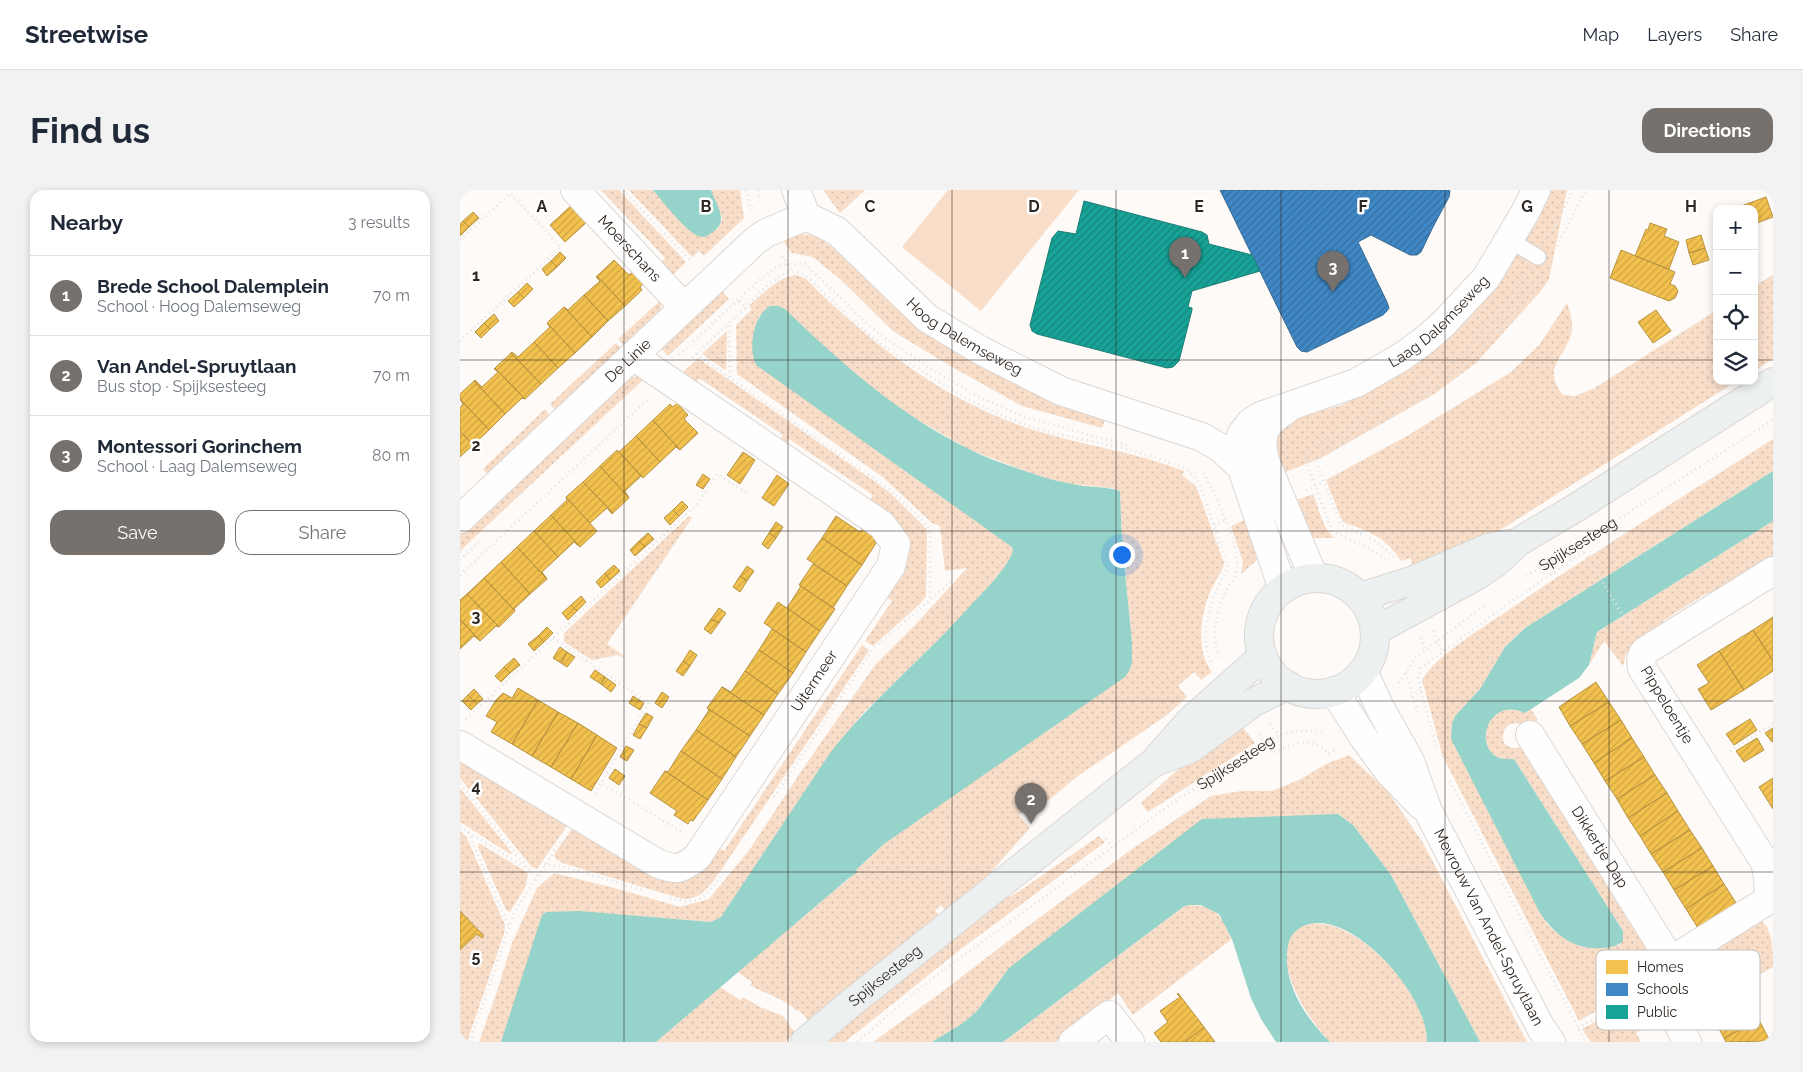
<!DOCTYPE html>
<meta charset="utf-8">
<style>
body{margin:0;font-family:Raleway,sans-serif;background:#f2f2f3;color:#1f2937}
.controls{position:absolute;right:15px;top:15px;display:grid;overflow:hidden;border-radius:10px;box-shadow:0 2px 8px #0003}
.controls button{width:45px;height:45px;display:grid;place-items:center;padding:0;border:0;border-bottom:1px solid #e0e1e3;background:#fff;color:#1f2937;font:25px sans-serif}
.you{position:absolute;left:661px;top:364px;width:18px;height:18px;margin:-12px;border:4px solid #fff;border-radius:50%;background:#1a73e8;box-shadow:0 0 0 8px #1a73e833}
.badge{display:grid;place-items:center;width:32px;height:32px;border-radius:50%;background:#76716c;color:#fff;font-size:16px;font-weight:700}
.pin{position:absolute;translate:-50% -41px;filter:drop-shadow(0 1px 2px #0008)}
.pin::after{content:'';position:absolute;top:26px;width:18px;height:15px;background:inherit;clip-path:polygon(0 0,100% 0,50% 100%)}
.list{margin:0;padding:0;list-style:none}
h2{display:flex;justify-content:space-between;align-items:center;height:65px;margin:0;padding:0 20px;font-size:21px}
h2 small{font-size:16px;font-weight:400;color:#747a83}
.list li{display:grid;grid-template-columns:32px 1fr auto;gap:15px;align-items:center;box-sizing:border-box;height:80px;padding:0 20px;border-top:1px solid #e0e1e3}
.list b{display:block;font-size:19px;white-space:nowrap}
.list p{margin:0;font-size:16px;white-space:nowrap;color:#747a83}
.list em{font-size:16px;font-style:normal;color:#747a83}
.actions{display:flex;gap:10px;padding:15px 20px}
.actions a{flex:1;padding:11px 0;border:1px solid #76716c;border-radius:15px;text-align:center;font-size:18px;color:#76716c}
.actions .main{background:#76716c;color:#fff}
.icon{flex:none;width:28px;height:28px;fill:none;stroke:currentColor;stroke-width:2;stroke-linecap:round;stroke-linejoin:round}
.map{position:relative;flex:none;width:1313px;height:852px;overflow:hidden;border-radius:15px}
header{display:flex;align-items:center;gap:30px;box-sizing:border-box;height:70px;padding:0 25px;background:#fff;border-bottom:1px solid #e0e1e3}
header strong{font-size:24px}
nav{display:flex;gap:28px;margin-inline-start:auto;font-size:18px}
.intro{display:flex;align-items:center;justify-content:space-between;box-sizing:border-box;height:120px;padding:0 30px}
h1{margin:0;font-size:35px}
.button{padding:12px 22px;border-radius:15px;background:#76716c;color:#fff;font-size:18px;font-weight:700}
main{display:flex;gap:30px;padding:0 30px}
aside{flex:1;background:#fff;border-radius:15px;box-shadow:0 2px 8px #0003}
.map>svg:first-child{display:block}
.grass{fill:url(#grass-dots)}
.pitch{fill:#f8dec9}
.water{fill:#95d3cb}
.homes{fill:url(#homes-hatch);stroke:#b79340}
.schools{fill:url(#schools-hatch);stroke:#3a6b94}
.public{fill:url(#public-hatch);stroke:#1e7e74}
.lines{fill:none;stroke-linecap:round;stroke-linejoin:round}
.service-casing{stroke:#dbd7d3;stroke-width:18}
.minor-casing{stroke:#dbd7d3;stroke-width:30}
.tertiary-casing{stroke:#dbd7d3;stroke-width:30}
.secondary-casing{stroke:#dbd7d3;stroke-width:30}
.path{stroke:#e4e3e2;stroke-width:3;stroke-dasharray:1 4;stroke-linecap:butt}
.service{stroke:#fffefe;stroke-width:15}
.minor{stroke:#fffefe;stroke-width:28}
.tertiary{stroke:#fffefe;stroke-width:28}
.secondary{stroke:#edf0f0;stroke-width:28}
.grid{fill:none;stroke:#2e2721;stroke-width:1;stroke-opacity:0.55}
.labels{text-anchor:middle;dominant-baseline:central;stroke-width:5;stroke-linejoin:round;paint-order:stroke}
.street-label{font-size:15px;fill:#2e2721;stroke:#fff}
.key{fill:#fff;stroke:#c0bebc;stroke-width:1}
.key-label{font-size:14px;fill:#2e2721}
.grid-label{font-size:16px;text-anchor:middle;font-weight:bold;fill:#2e2721;stroke:#fff;stroke-width:5;stroke-linejoin:round;paint-order:stroke}
</style>
<header>
<strong>Streetwise</strong>
<nav><a>Map</a><a>Layers</a><a>Share</a></nav>
</header>
<div class="intro"><h1>Find us</h1><a class="button">Directions</a></div>
<main>
<aside>
<h2>Nearby<small>3 results</small></h2>
<ul class="list">
<li><span class="badge">1</span><div><b>Brede School Dalemplein</b><p>School · Hoog Dalemseweg</p></div><em>70 m</em></li>
<li><span class="badge">2</span><div><b>Van Andel-Spruytlaan</b><p>Bus stop · Spijksesteeg</p></div><em>70 m</em></li>
<li><span class="badge">3</span><div><b>Montessori Gorinchem</b><p>School · Laag Dalemseweg</p></div><em>80 m</em></li>
</ul>
<div class="actions"><a class="main">Save</a><a>Share</a></div>
</aside>
<div class="map">
<svg width="1313" height="852" viewBox="0 0 1313 852">
<defs>
<pattern id="grass-dots" width="8" height="8" patternUnits="userSpaceOnUse" patternTransform="scale(1.25)"><rect width="8" height="8" fill="#f8dec9"/><path d="M2 2h.1M6 6h.1" fill="none" stroke="#d5beac" stroke-width="1.8" stroke-linecap="round"/></pattern>
<pattern id="homes-hatch" width="6" height="6" patternUnits="userSpaceOnUse" patternTransform="scale(1.25)"><rect width="6" height="6" fill="#f2c14e"/><path d="M-1 1l2-2M0 6l6-6M5 7l2-2" fill="none" stroke="#d0a644"/></pattern>
<pattern id="schools-hatch" width="6" height="6" patternUnits="userSpaceOnUse" patternTransform="scale(1.25)"><rect width="6" height="6" fill="#3f88c5"/><path d="M-1 1l2-2M0 6l6-6M5 7l2-2" fill="none" stroke="#356fa0"/></pattern>
<pattern id="public-hatch" width="6" height="6" patternUnits="userSpaceOnUse" patternTransform="scale(1.25)"><rect width="6" height="6" fill="#17a398"/><path d="M-1 1l2-2M0 6l6-6M5 7l2-2" fill="none" stroke="#15857c"/></pattern>
</defs>
<rect width="100%" height="100%" fill="#fdfaf8"/>
<path class="grass" d="M141,0H159L226,72L211,87L199,75L205,68Z
M169,0H193L228,39H258L262,29L251,0H280L284,28L244,66L239,61L232,67Z
M363,0H405L380,23Z
M1088,0H1107L1089,89L1081,101L1016,173L976,203L861,268L821,284L814,256L819,241L832,229L882,215L919,195L977,155L1008,129L1052,72Z
M338,43L356,46L378,61L468,145L561,192L647,225L642,238L562,216L492,177L434,142L381,90L353,67L332,63L323,51Z
M336,85L345,88C411,154 486,213 577,241C626,256 676,262 724,281L722,285L736,296L764,373C763,381 757,387 754,394C741,418 734,459 752,482L741,490L734,482L718,496L727,507L707,525L618,586L584,614L579,609L559,625L570,638L522,692L486,721L481,715L475,720L479,726L349,831L339,820L337,821C324,808 306,805 290,795L292,792L277,782L397,682L396,680L424,654L672,452L662,352L660,301L652,298L610,294L582,287L512,261L453,227L436,215L402,190L367,159L299,126L293,149L552,357L553,362L548,374L530,395L489,440L404,522L366,569L263,726L251,732L163,725L41,852H19L36,804L52,753L77,698L94,683L162,700L220,717L249,709L290,659L344,577L415,475L455,435L507,378L485,381L480,336L472,333L424,288L277,184L276,135L292,119L289,116C304,103 316,88 336,85Z
M1313,85V169L1294,181V96Z
M260,99L269,109L208,166L200,157Z
M201,110V123L167,158L158,149Z
M1107,113C1110,121 1113,131 1112,140C1107,168 1080,176 1103,205L1115,206L1133,199L1257,120V191H1277L1021,352L955,380L950,368L941,371C930,353 917,345 897,337C892,335 887,335 882,331L866,290L947,246L1051,182L1079,155Z
M267,141L266,179L265,180L242,164Z
M156,153L164,162L97,222L90,214Z
M238,168L428,301L466,338L467,344L466,406L460,414L413,456L405,451L432,411L425,406C438,386 463,359 441,336C433,326 419,320 409,312L413,305L329,249L325,256L319,252L323,245L239,188L234,195L220,185Z
M170,186L185,188L0,361V345Z
M85,219L93,229L30,286L23,279Z
M1313,249V281L1065,438L1045,457L1020,499L995,526L1087,734C1111,757 1127,762 1160,755L1163,741L1054,569C1050,569 1043,569 1039,568C1012,556 1028,506 1065,523L1071,519L1078,530L1065,538C1043,519 1030,565 1062,557L1193,766L1187,770L1185,777L1174,774L1172,782L1183,785L1180,796L1119,831L983,567L962,490C974,467 1024,437 1047,421C1134,362 1224,306 1313,249Z
M853,304C860,319 861,338 875,348H845L831,312Z
M229,326L232,328L147,454L164,466L163,468L158,465L132,470L104,452V443Z
M792,327L805,363L781,384L783,372L771,336Z
M1313,331V371L1258,406L1247,403L1204,430L1200,441L1166,464L1163,476L1144,451L1129,475L1137,442Z
M402,455L409,460L406,465L255,689C245,701 239,709 223,709L102,673L94,667L95,663L114,636L212,692C236,692 245,673 257,657L264,661Z
M779,532L795,553L688,622L681,613L736,563Z
M889,565L929,603L963,653L1067,852H1020L931,685L893,635L878,624L549,778L517,821L503,833L472,852H413L478,805L556,745L672,659L751,606L781,601H812L841,589L866,574Z
M0,567L109,633L77,679L72,677L66,670L0,588Z
M0,598L52,663L50,664L0,632Z
M0,641L6,646L45,735L44,744L7,852H0V760L17,743L21,748L23,746L0,721Z
M639,646L645,652L501,759L385,852H365L411,813L533,716L561,700Z
M19,653L68,683L66,696L50,722L46,720L18,657Z
M729,715C759,715 760,726 772,749L673,825L658,803L596,852H543L723,717Z
M1298,730C1313,734 1313,761 1313,777L1224,825L1214,800L1213,791L1220,777Z
M854,733C862,734 869,734 876,737C916,752 968,808 967,852H870C849,831 807,767 836,740C840,736 848,735 854,733Z
M260,797L280,810L283,807L300,817L323,826L335,843L325,852H196Z
M1186,805L1200,830L1176,843L1181,852H1131L1122,839Z"/>
<path class="pitch" d="M488,0H619L521,121L442,57Z"/>
<path class="water" d="M193,0H251C256,14 269,31 254,41C251,43 247,47 243,47C230,48 202,10 193,0Z
M310,116H318L325,119C382,174 439,225 511,260C530,270 551,276 571,283C588,289 605,293 623,296C635,297 649,297 660,301L662,352L672,452V473L669,481L665,487L424,654L396,680L398,682L389,688L196,852H41L82,725L86,722L119,721L251,732L261,727L370,563C412,509 465,467 510,416C526,399 543,383 553,362L552,357L296,175C288,158 293,126 310,116Z
M1313,281V331L1137,442L1129,475L1119,488L1065,523C1029,506 1012,556 1039,568C1043,569 1050,569 1054,569L1163,741V751C1158,756 1149,758 1141,758C1114,760 1095,745 1080,723L991,549L992,534L995,526L1020,499L1045,457L1065,438Z
M878,624L893,635L931,685L1020,852H967C968,807 902,731 856,733C842,734 831,741 828,755C821,790 845,828 870,852H816L801,829L791,808L772,749L759,724L741,715H729L723,717L543,852H472L503,833L517,821L549,778L742,629Z"/>
<path class="homes" d="M1306,7L1313,27L1294,34V19H1273Z
M113,14L128,31L105,52L90,35Z
M13,22L19,28L9,37L3,31Z
M3,31L9,37L0,46V34Z
M1190,33L1207,39L1204,46L1219,52L1209,79L1175,66L1186,39L1188,40Z
M1241,45L1245,58L1229,63L1226,50Z
M1245,58L1249,70L1233,75L1229,63Z
M1161,60L1215,82L1210,94L1215,96L1218,101L1215,108L1209,111L1150,88Z
M100,62L106,68L97,77L91,71Z
M154,70L169,85L173,82L184,93L180,97L182,100L165,116L137,86Z
M91,71L97,77L87,86L82,79Z
M137,86L165,116L148,131L124,105L140,91L136,87Z
M67,93L73,99L64,108L58,102Z
M58,102L64,108L54,117L48,111Z
M124,105L148,131L132,147L104,117L108,120Z
M104,117L132,147L115,163L87,133Z
M1196,120L1211,141L1193,153L1178,132Z
M34,124L39,131L30,139L24,133Z
M24,133L30,139L21,148L15,142Z
M87,133L115,163L98,178L74,152L90,137Z
M74,152L98,178L81,194L51,163L52,162L58,167Z
M51,163L81,194L65,209L35,178Z
M35,178L65,209L62,208L45,224L14,191L15,190L22,197L38,182L34,179Z
M14,191L45,224L29,240L0,209V204Z
M0,209L29,240L13,255L0,241V218L3,214Z
M217,213L228,225L224,229L238,243L220,260L193,230L210,214L213,217Z
M193,230L220,260L216,257L200,272L176,246Z
M0,241L13,255L0,267Z
M176,246L200,272L183,288L159,262Z
M157,260L183,288L181,286L165,301L169,308L140,276Z
M283,262L295,270L280,294L267,285Z
M140,276L169,308L153,323L123,292Z
M243,284L250,289L243,299L236,295Z
M317,285L329,294L314,316L302,308Z
M123,292L153,323L152,324L147,318L130,333L106,307Z
M106,307L137,341L120,357L91,325L107,310Z
M222,311L228,317L219,326L213,320Z
M213,320L219,326L210,335L204,328Z
M91,325L120,357L114,352L98,367L74,341Z
M376,326L400,342L403,338L417,347L414,351L416,353L402,375L362,348Z
M316,332L323,337L316,348L309,343Z
M74,341L98,367L82,382L87,389L57,357Z
M188,343L194,349L185,357L179,351Z
M309,343L316,348L308,359L302,354Z
M362,348L402,375L387,396L347,369Z
M179,351L185,357L175,366L170,360Z
M57,357L87,389L70,404L41,372Z
M41,372L70,404L54,419L55,421L24,388Z
M353,374L387,396L373,418L339,395Z
M154,375L160,381L150,390L145,383Z
M287,376L294,381L287,391L280,386Z
M145,383L150,390L141,398L136,392Z
M280,386L287,391L280,402L273,397Z
M24,388L55,421L39,437L7,404Z
M341,396L375,419L360,441L327,418Z
M7,404L39,437L36,436L20,451L0,429V410Z
M121,406L126,412L117,421L111,415Z
M318,412L360,441L346,462L304,433Z
M111,415L117,421L108,430L102,423Z
M259,418L266,423L259,433L251,429Z
M1313,427V471L1293,440Z
M0,429L20,451L14,446L0,459Z
M251,429L259,433L251,444L244,439Z
M87,437L93,443L84,452L78,446Z
M312,439L346,462L333,483L299,460Z
M1293,440L1313,471V481L1284,500L1259,461Z
M78,446L84,452L74,461L68,454Z
M100,457L107,462L101,473L93,468Z
M230,460L237,465L230,476L223,471Z
M299,460L333,483L318,504L285,481Z
M1259,461L1284,500L1251,520L1238,499L1249,493L1237,475Z
M107,462L115,467L107,477L101,473Z
M54,468L60,475L50,483L44,477Z
M223,471L230,476L223,486L216,481Z
M44,477L50,483L41,492L35,486Z
M135,480L145,487L141,494L130,487Z
M285,481L318,504L304,525L262,497L271,502Z
M145,487L156,495L151,502L141,494Z
M1136,492L1149,512L1110,536L1099,517Z
M262,497L304,525L290,546L247,518Z
M58,498L78,510L52,554L31,542L37,532L26,526L36,510L43,503L52,508Z
M14,499L23,509L17,514L8,505Z
M202,502L209,507L202,518L195,513Z
M8,505L17,514L11,520L2,511Z
M173,506L184,513L180,520L169,513Z
M78,510L98,522L72,566L52,554Z
M1149,512L1161,530L1122,554L1110,536Z
M247,518L290,546L276,567L236,540L249,520Z
M98,522L118,533L91,577L72,566Z
M186,523L193,527L187,538L179,534Z
M1290,529L1297,540L1274,555L1266,544Z
M1161,530L1172,548L1134,573L1122,554Z
M118,533L137,545L111,589L91,577Z
M179,534L187,538L180,549L173,545Z
M1313,538V551L1312,552L1305,543Z
M236,540L276,567L262,589L221,561Z
M137,545L157,558L131,601L111,589Z
M1172,548L1184,567L1145,591L1134,573Z
M1297,548L1304,560L1284,572L1276,561Z
M166,556L174,560L167,571L160,567Z
M221,561L262,589L248,610L205,581L208,582Z
M1184,567L1195,585L1157,609L1145,591Z
M155,579L165,586L159,595L149,588Z
M205,581L248,610L233,631L230,630L228,634L214,625L217,621L190,603Z
M1195,585L1207,603L1168,628L1157,609Z
M1313,588V619L1299,597Z
M1207,603L1218,621L1180,646L1168,628Z
M1218,621L1230,640L1191,664L1180,646Z
M1230,640L1242,658L1203,682L1191,664Z
M1242,658L1253,676L1214,700L1203,682Z
M1253,676L1264,694L1226,719L1214,700Z
M1264,694L1276,713L1238,738L1226,719Z
M0,721L24,746L22,748L17,744L0,760Z
M1283,800L1299,830L1264,848L1252,826L1268,818L1264,810Z
M718,803L744,837L725,852H701L694,843L708,832L700,821L720,807L717,804Z
M1299,830L1310,851L1266,852L1264,848Z
M744,837L755,852H725Z"/>
<path class="schools" d="M760,0H989L990,1L989,7L973,37L961,62L957,65H950L911,45L898,52L927,112L929,118L927,121L923,125L847,162L841,161L837,157Z"/>
<path class="public" d="M624,11L742,42L747,45L749,54L792,65L800,81L732,101L728,117L732,118V120L719,171L713,177L707,178L577,144L572,141L570,135L592,48L598,41L616,44Z"/>
<g class="lines">
<g class="service-casing">
<path id="service" d="M1049,50L1078,67"/>
</g>
<g class="minor-casing">
<g id="minor">
<path id="s3" d="M115,0L224,117"/>
<path id="s4" d="M336,0L346,26L377,41L467,128L520,160L601,201L742,247L762,259L781,277"/>
<path d="M826,220C803,234 799,245 805,271L854,388"/>
<path id="s5" d="M0,329L296,50L306,43L346,26"/>
<path id="s6" d="M823,399L779,270V252L781,245L791,232L801,226L896,193L943,166L966,149L983,134L1026,88L1066,21L1076,0"/>
<path id="s7" d="M1070,545L1211,771"/>
<path id="s8" d="M0,555L197,673C216,681 221,680 237,667L431,376L436,354L422,335L173,166"/>
<path d="M613,852L649,825L670,852"/>
<path d="M1227,852L1200,797L1199,783L1204,775L1310,709C1307,696 1310,684 1304,671L1182,478C1181,471 1180,467 1185,461L1313,381"/>
</g>
</g>
<g class="tertiary-casing">
<g id="tertiary">
<path id="s9" d="M903,481L920,518L950,571L968,621L1081,838L1091,852"/>
<path d="M874,501L904,548L929,582L961,615"/>
</g>
</g>
<g class="secondary-casing">
<g id="secondary">
<circle cx="857" cy="446" r="58"/>
<path d="M900,407L951,391L1028,358L1049,354"/>
<path d="M915,441L1016,386L1037,372L1058,352L1117,317L1313,192"/>
<path d="M697,571L730,559L794,512L828,495"/>
<path id="s10" d="M345,852L391,813L694,572L731,530L803,466"/>
</g>
</g>
<g class="path">
<path d="M163,0L232,72"/>
<path d="M286,0L291,20"/>
<path d="M298,0L301,14"/>
<path d="M1089,49L1113,0"/>
<path d="M0,50L50,3L101,57L0,151"/>
<path d="M1097,56L1126,0"/>
<path d="M322,66L333,82"/>
<path d="M286,118C297,106 319,79 337,82C347,84 354,94 361,100C390,129 420,156 455,177C492,201 531,224 573,237C603,247 635,251 666,259C685,264 705,271 724,278L736,288L740,295L768,377C753,406 736,441 752,474"/>
<path d="M236,164L430,300L465,333L470,341V409"/>
<path d="M219,165L297,92L316,77L328,74H345L415,141L467,176L513,204L564,227L670,256"/>
<path d="M229,171L269,133"/>
<path d="M270,187L269,133L286,118L277,109"/>
<path d="M744,283C757,311 779,349 777,380C777,388 772,391 768,397C758,416 750,447 759,467"/>
<path d="M846,300L864,292"/>
<path d="M754,335L765,331"/>
<path d="M1119,354L1170,437"/>
<path d="M0,362L4,367"/>
<path d="M934,367L916,351L881,335L857,274L858,269L861,264C919,236 978,203 1024,157C1045,136 1062,112 1078,87"/>
<path d="M0,370L21,350"/>
<path d="M925,370C911,355 889,352 872,341L845,269V262C904,229 968,198 1016,149C1035,130 1051,108 1066,86"/>
<path d="M0,385L187,210"/>
<path id="s1" d="M1066,386L1119,354L1313,230"/>
<path d="M973,441L983,462"/>
<path d="M93,448L188,513L141,593"/>
<path d="M961,448L965,459"/>
<path d="M946,483L957,522"/>
<path d="M939,493L956,467L1024,416"/>
<path d="M952,507L961,499"/>
<path d="M6,529L237,314L257,284L287,303"/>
<path d="M810,534L818,545"/>
<path d="M799,544L813,563C830,554 855,545 868,564L878,559"/>
<path d="M976,556L958,489L961,478L1059,406L1124,362"/>
<path d="M1270,561L1313,533"/>
<path d="M990,591L1118,838L1126,852"/>
<path d="M0,594L69,680"/>
<path d="M135,604L141,593L222,642"/>
<path d="M314,607L413,459L492,391"/>
<path d="M0,637L69,680L77,686"/>
<path d="M8,642L49,737"/>
<path d="M646,649L652,657"/>
<path d="M84,675L102,676L185,701"/>
<path d="M210,708C239,716 246,708 261,685"/>
<path d="M1118,838L1174,807"/>
<path d="M10,852L54,723L102,649"/>
<path id="s2" d="M397,852L470,790L721,607L773,575L818,545L838,541H865"/>
</g>
<use href="#service" class="service"/>
<use href="#minor" class="minor"/>
<use href="#tertiary" class="tertiary"/>
<use href="#secondary" class="secondary"/>
</g>
<path class="grid" d="M164,0V852M328,0V852M492,0V852M656,0V852M821,0V852M985,0V852M1149,0V852M0,170H1257M1294,170H1313M0,341H1313M0,511H1313M0,682H1313"/>
<g class="labels">
<g class="street-label">
<text stroke="none"><textPath href="#s3" startOffset="80">Moerschans</textPath></text>
<text stroke="none"><textPath href="#s6" startOffset="394">Laag Dalemseweg</textPath></text>
<text stroke="none"><textPath href="#s4" startOffset="229">Hoog Dalemseweg</textPath></text>
<text stroke="none"><textPath href="#s5" startOffset="231">De Linie</textPath></text>
<text stroke="none"><textPath href="#s1" startOffset="61">Spijksesteeg</textPath></text>
<text stroke="none"><textPath href="#s8" startOffset="485">Uitermeer</textPath></text>
<text transform="translate(1207 515) rotate(59)">Pippeloentje</text>
<text stroke="none"><textPath href="#s2" startOffset="471">Spijksesteeg</textPath></text>
<text stroke="none"><textPath href="#s7" startOffset="132">Dikkertje Dap</textPath></text>
<text stroke="none"><textPath href="#s9" startOffset="286">Mevrouw Van Andel-Spruytlaan</textPath></text>
<text stroke="none"><textPath href="#s10" startOffset="104">Spijksesteeg</textPath></text>
</g>
</g>
<rect x="1136" y="760" width="164" height="80" rx="8" class="key"/>
<rect x="1146" y="770" width="22" height="14" fill="#f2c14e"/>
<rect x="1146" y="793" width="22" height="13" fill="#3f88c5"/>
<rect x="1146" y="815" width="22" height="14" fill="#17a398"/>
<g class="key-label">
<text x="1177" y="782">Homes</text>
<text x="1177" y="804">Schools</text>
<text x="1177" y="827">Public</text>
</g>
<g class="grid-label">
<text x="82" y="22">A</text>
<text x="246" y="22">B</text>
<text x="410" y="22">C</text>
<text x="574" y="22">D</text>
<text x="739" y="22">E</text>
<text x="903" y="22">F</text>
<text x="1067" y="22">G</text>
<text x="1231" y="22">H</text>
<text x="16" y="91">1</text>
<text x="16" y="261">2</text>
<text x="16" y="432">3</text>
<text x="16" y="602">4</text>
<text x="16" y="772">5</text>
</g>
</svg>
<div class="controls">
<button>+</button>
<button>−</button>
<button><svg class="icon" aria-label="locate" viewBox="0 0 24 24"><circle cx="12" cy="12" r="6"/><path d="M12 2v4M12 18v4M2 12h4M18 12h4"/></svg></button>
<button><svg class="icon" aria-label="layers" viewBox="0 0 24 24"><path d="M12 4l9 5-9 5-9-5zM3 14l9 5 9-5"/></svg></button>
</div>
<div class="you"></div>
<div class="pin badge" style="left:725px;top:88px">1</div>
<div class="pin badge" style="left:571px;top:634px">2</div>
<div class="pin badge" style="left:873px;top:102px">3</div>
</div>
</main>
